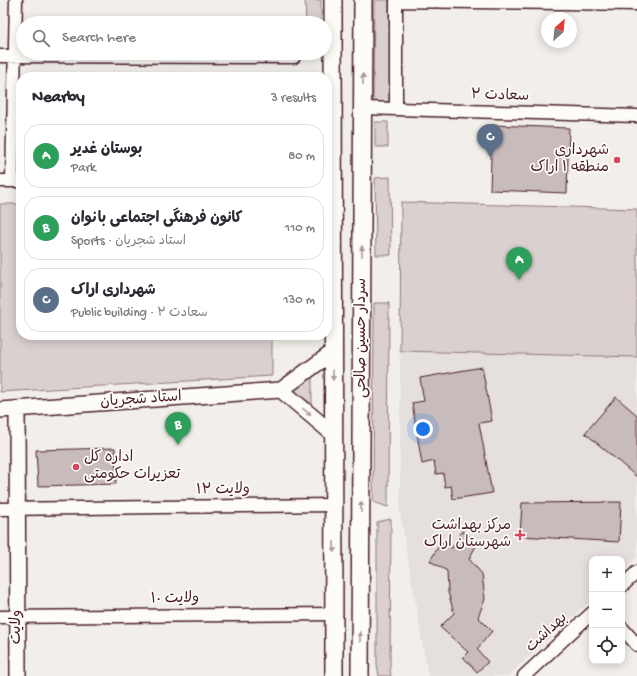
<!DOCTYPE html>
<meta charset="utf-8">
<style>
body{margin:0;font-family:"Gochi Hand","Playpen Sans Arabic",sans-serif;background:#f7f7f7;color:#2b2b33}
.controls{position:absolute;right:12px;bottom:12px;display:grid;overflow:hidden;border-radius:8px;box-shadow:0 2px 10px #0003}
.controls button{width:36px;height:36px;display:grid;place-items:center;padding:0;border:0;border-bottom:1px solid #e1e1e2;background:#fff;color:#2b2b33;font:20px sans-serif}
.compass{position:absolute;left:541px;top:12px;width:36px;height:36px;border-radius:50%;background:#fff;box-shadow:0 2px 10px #0003;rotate:27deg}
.you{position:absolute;left:423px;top:429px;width:14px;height:14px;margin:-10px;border:3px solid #fff;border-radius:50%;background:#1a73e8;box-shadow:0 0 0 6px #1a73e833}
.badge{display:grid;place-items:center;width:26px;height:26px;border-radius:50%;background:#ea580c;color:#fff;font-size:13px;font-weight:700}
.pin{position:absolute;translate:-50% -33px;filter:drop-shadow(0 1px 2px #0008)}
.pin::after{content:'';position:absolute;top:21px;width:14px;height:12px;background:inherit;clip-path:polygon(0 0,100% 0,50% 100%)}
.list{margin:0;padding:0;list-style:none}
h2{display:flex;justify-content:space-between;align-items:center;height:52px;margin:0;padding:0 16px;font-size:17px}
h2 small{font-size:13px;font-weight:400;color:#7c7c81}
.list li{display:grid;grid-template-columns:26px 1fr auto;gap:12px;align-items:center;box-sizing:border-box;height:64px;margin:0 8px 8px;padding:0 8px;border:1px solid #e1e1e2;border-radius:16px}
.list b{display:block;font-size:15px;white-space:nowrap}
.list p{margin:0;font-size:13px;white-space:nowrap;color:#7c7c81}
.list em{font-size:13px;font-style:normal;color:#7c7c81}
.icon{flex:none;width:22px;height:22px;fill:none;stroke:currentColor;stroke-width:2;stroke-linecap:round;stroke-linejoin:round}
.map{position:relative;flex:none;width:637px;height:676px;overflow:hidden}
.search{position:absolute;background:#fff;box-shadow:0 2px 10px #0003;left:16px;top:16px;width:316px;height:44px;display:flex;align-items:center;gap:10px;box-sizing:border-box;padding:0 14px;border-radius:22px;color:#7c7c81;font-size:15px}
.panel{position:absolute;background:#fff;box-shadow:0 2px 10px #0003;left:16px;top:72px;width:316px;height:268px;border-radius:16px}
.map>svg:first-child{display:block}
.built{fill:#e5dfdd}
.green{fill:#d9d0cf;stroke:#92787d}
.building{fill:#c8bbbb;stroke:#4a1f2b}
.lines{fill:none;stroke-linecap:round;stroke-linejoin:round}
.minor-casing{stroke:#4a1f2b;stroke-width:15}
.tertiary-casing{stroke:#4a1f2b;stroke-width:18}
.secondary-casing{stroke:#4a1f2b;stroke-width:20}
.minor{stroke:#fdfcf7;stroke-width:12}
.tertiary{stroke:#fdfcf7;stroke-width:15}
.secondary{stroke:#fdfcf7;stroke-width:17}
.oneway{fill:#ac999b}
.poi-dot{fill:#d1495b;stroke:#fdfcf7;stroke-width:1.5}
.labels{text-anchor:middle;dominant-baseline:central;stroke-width:3.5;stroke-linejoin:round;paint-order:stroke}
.street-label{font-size:15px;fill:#4a1f2b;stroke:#fdfcf7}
.poi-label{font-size:15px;fill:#4a1f2b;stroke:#fdfcf7;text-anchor:end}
</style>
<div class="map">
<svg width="637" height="676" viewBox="0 0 637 676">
<rect width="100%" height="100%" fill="#f2efeb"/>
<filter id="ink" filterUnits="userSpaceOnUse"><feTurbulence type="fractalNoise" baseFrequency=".025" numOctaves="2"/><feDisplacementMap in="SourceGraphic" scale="8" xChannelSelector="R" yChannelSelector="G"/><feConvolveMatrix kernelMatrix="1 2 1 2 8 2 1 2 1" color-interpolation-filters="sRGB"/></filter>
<g filter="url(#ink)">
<path class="built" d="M400,351L637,357V557L622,571V559H592V599L508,676H428L400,512Z"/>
<path class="green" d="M305,0H321V23H306Z
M374,0H389L391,103H373Z
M375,122H388V147H375Z
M390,177L391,255H376L375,178Z
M401,202L637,209V357L400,351Z
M0,204H21V335H272V376L0,392Z
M374,303H389L388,507L373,502Z
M312,377V404L292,391Z
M391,519L390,669L391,676H379L377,665V522Z"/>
<path class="building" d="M492,125L569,128L567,193L490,190Z
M482,367L492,421L479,423L492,493L453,499L451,486L445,487L443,473L436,474L434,461L422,464L412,403L424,401L420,378Z
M616,397L637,415V477L585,433Z
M115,448L116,484L38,486L36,450Z
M621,502L619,542L520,536L522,503Z
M462,531L478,542L469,559L482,574L485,599L478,617L492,631L477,649L488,662L477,672L463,657L468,652L440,627L454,613L448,592L447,571L430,561L441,542L452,548Z"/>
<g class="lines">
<g class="minor-casing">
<path id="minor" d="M0,56L294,57
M363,108L637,116
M396,109V1L637,4
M0,181H21
M12,181L16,0
M0,509L333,505
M622,586L637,572
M0,617L334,614
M622,628L637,645
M524,676L592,613"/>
</g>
<g class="tertiary-casing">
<path id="tertiary" d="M281,390L333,434
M281,390L333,352
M17,409L18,676
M0,410L281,390"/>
</g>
<g class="secondary-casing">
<path id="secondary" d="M333,0L334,676
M360,676L363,0"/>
</g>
<use href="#minor" class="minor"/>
<use href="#tertiary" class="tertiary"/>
<use href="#secondary" class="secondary"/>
</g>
<defs><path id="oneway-solid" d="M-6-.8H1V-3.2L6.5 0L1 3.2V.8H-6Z"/></defs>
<g class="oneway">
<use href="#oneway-solid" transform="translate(363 79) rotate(-90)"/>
<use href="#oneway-solid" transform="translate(362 251) rotate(-90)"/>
<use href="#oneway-solid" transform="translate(333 375) rotate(90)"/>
<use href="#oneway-solid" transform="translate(307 412) rotate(40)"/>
<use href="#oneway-solid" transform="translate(361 507) rotate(-90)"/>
<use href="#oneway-solid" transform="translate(334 547) rotate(90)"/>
<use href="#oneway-solid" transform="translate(360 637) rotate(-90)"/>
</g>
</g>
<g class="poi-dot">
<circle cx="617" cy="160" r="4"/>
<circle cx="76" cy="467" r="4"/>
<path d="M518 529h4v4h4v4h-4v4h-4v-4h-4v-4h4z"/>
</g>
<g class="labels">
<g class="street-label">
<text transform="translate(500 96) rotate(2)">سعادت ۲</text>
<text transform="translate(362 338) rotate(-90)">سردار حسین صالحی</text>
<text transform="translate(141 400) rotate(-4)">استاد شجریان</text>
<text transform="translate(223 490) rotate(-1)">ولایت ۱۲</text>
<text transform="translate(175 599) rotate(-1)">ولایت ۱۰</text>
<text transform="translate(17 627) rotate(-90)">ولایت</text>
<text transform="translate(547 633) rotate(-43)">بهداشت</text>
</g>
<g class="poi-label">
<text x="609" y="151">شهرداری<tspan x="609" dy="17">منطقه ۱ اراک</tspan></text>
<text x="84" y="458" text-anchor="start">اداره کل<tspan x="84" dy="17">تعزیرات حکومتی</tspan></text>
<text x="511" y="526">مرکز بهداشت<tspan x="511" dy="17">شهرستان اراک</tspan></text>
</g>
</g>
</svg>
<div class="controls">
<button>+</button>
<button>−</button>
<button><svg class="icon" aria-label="locate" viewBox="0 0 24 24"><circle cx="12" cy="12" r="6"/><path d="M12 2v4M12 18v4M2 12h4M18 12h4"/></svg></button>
</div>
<svg class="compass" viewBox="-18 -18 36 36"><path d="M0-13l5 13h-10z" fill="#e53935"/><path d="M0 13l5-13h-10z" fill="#7c7c81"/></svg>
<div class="you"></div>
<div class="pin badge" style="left:519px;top:280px;background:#2e9e5b">A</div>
<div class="pin badge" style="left:178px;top:445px;background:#2e9e5b">B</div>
<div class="pin badge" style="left:490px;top:157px;background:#5c6f8a">C</div>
<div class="search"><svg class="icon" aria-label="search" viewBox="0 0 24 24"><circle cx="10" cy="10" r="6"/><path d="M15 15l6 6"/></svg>Search here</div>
<section class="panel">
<h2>Nearby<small>3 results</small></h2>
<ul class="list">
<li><span class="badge" style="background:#2e9e5b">A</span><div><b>بوستان غدیر</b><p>Park</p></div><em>80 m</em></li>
<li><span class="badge" style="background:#2e9e5b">B</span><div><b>کانون فرهنگی اجتماعی بانوان</b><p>Sports · استاد شجریان</p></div><em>110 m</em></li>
<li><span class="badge" style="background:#5c6f8a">C</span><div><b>شهرداری اراک</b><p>Public building · سعادت ۲</p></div><em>130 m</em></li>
</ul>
</section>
</div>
